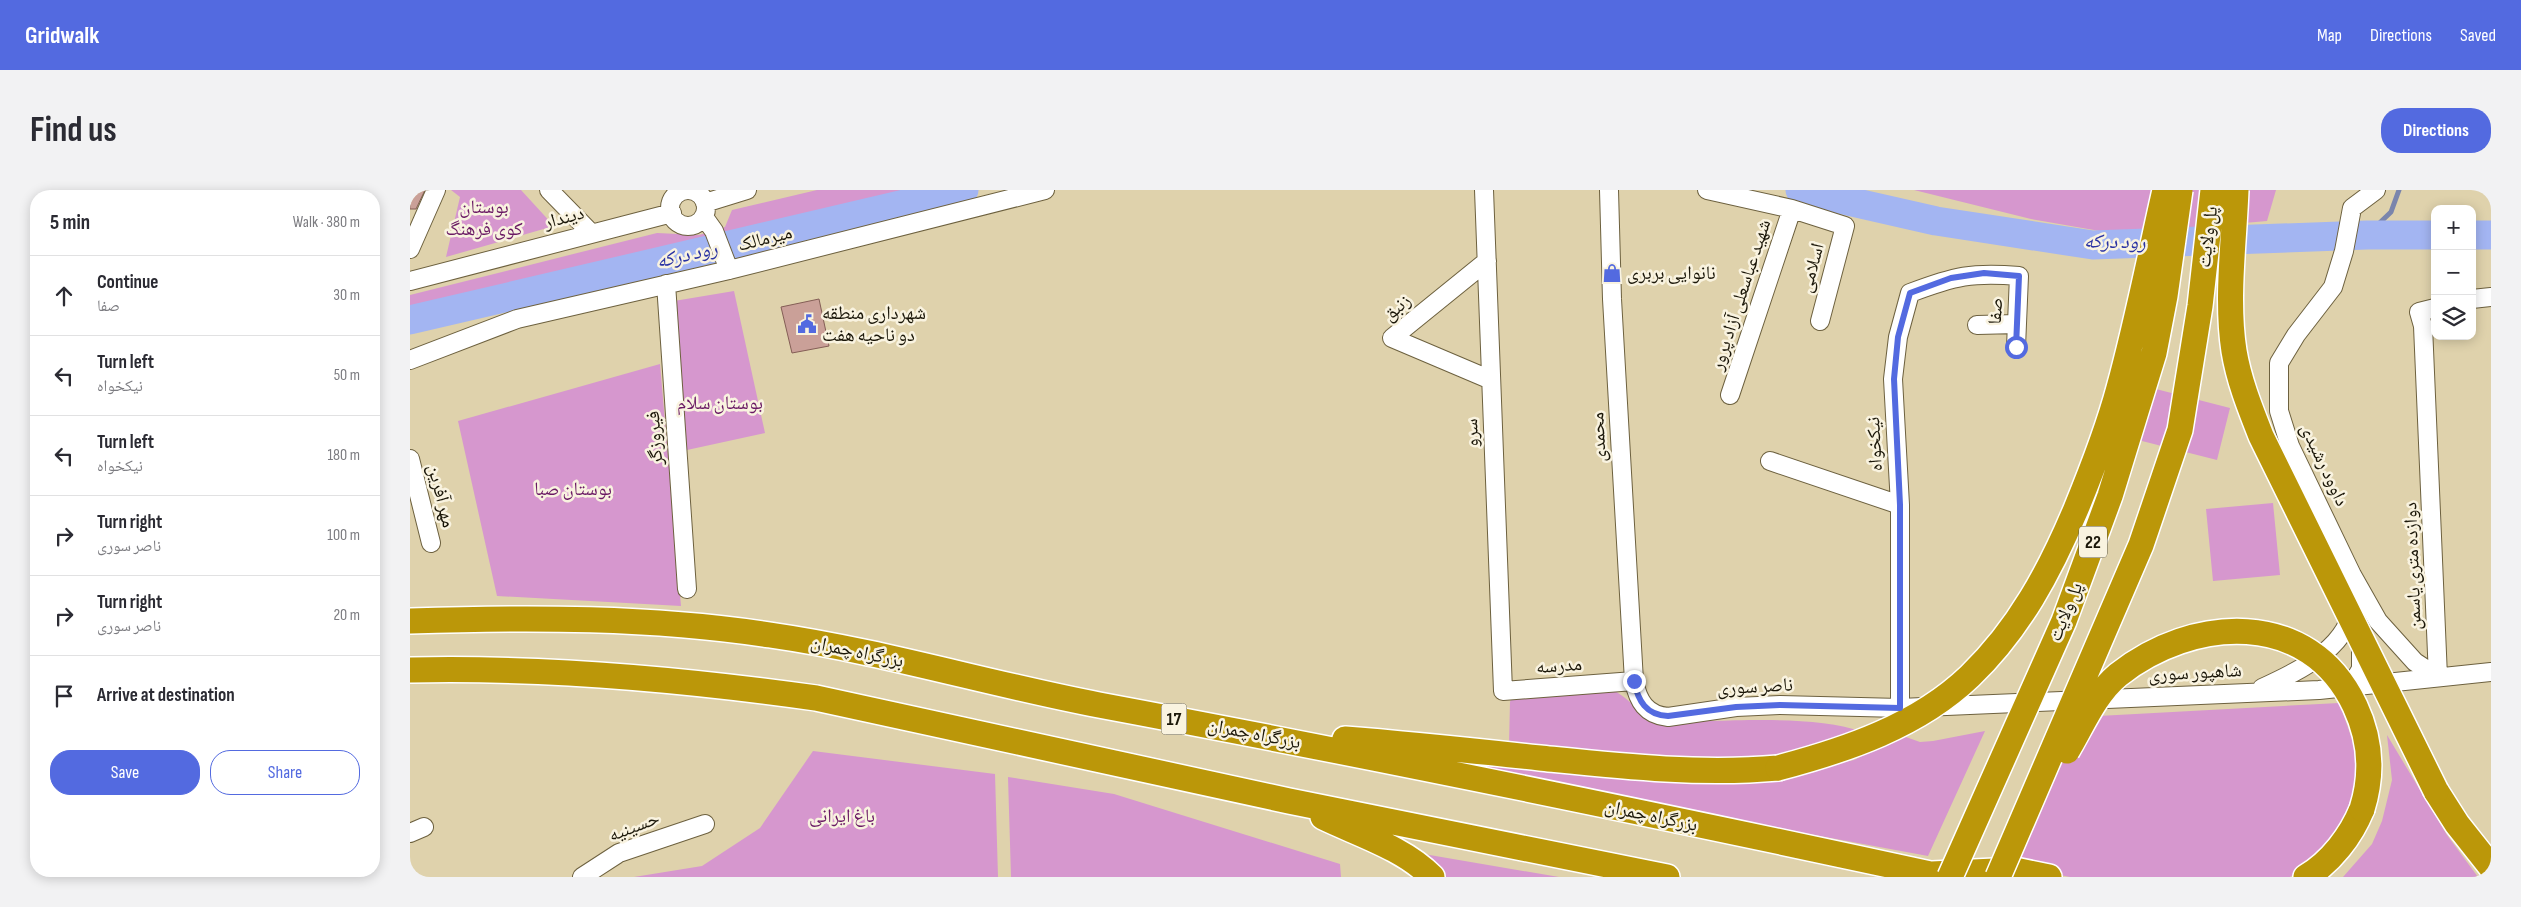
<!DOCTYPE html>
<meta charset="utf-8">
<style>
body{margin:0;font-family:"Sofia Sans Condensed","Noto Naskh Arabic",sans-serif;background:#f2f2f3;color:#2b2b33}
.controls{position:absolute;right:15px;top:15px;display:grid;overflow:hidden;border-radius:10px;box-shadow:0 2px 12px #0003}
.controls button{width:45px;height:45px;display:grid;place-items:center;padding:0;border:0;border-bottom:1px solid #e1e1e2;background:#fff;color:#2b2b33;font:25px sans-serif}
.stop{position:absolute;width:15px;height:15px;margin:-11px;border:4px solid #536ae0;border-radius:50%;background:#fff}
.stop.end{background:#536ae0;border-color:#fff;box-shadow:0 1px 5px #0008}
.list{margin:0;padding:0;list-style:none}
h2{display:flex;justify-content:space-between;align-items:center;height:65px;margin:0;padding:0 20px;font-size:21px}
h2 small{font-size:16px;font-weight:400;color:#7c7c81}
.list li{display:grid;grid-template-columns:32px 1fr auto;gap:15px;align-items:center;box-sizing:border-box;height:80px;padding:0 20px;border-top:1px solid #e1e1e2}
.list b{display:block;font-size:19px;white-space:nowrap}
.list p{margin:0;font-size:16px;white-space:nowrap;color:#7c7c81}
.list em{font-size:16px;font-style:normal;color:#7c7c81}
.actions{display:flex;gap:10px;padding:15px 20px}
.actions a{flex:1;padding:11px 0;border:1px solid #536ae0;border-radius:20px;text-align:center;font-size:18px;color:#536ae0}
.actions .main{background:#536ae0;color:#fff}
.icon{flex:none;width:28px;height:28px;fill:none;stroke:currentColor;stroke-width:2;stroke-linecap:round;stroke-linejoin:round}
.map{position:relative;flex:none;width:2081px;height:687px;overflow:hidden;border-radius:20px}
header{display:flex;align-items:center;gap:30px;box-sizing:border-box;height:70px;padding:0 25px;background:#536ae0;color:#fff}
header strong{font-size:24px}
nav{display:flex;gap:28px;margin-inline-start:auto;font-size:18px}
.intro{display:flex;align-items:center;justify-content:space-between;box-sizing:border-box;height:120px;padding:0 30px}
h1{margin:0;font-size:35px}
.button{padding:12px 22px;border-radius:20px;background:#536ae0;color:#fff;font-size:18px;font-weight:700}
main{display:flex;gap:30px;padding:0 30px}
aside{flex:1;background:#fff;border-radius:20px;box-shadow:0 2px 12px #0003}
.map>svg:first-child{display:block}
.green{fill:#d697ce}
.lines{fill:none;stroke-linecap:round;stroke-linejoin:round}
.stream{stroke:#7a85ac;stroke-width:5}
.river{stroke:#a3b5f2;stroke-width:29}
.building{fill:#caa098;stroke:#845e56}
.minor-casing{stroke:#6d613f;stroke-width:20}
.highway-casing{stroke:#fff;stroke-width:28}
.minor{stroke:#fff;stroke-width:18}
.highway{stroke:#bb9709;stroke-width:25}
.highway-bridge-casing{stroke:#fff;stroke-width:28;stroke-linecap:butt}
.highway-bridge{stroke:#bb9709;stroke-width:25}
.route{stroke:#536ae0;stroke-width:6}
.labels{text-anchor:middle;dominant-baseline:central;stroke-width:5;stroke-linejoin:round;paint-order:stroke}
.shield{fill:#f9f3e0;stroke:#5d5849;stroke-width:1}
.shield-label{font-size:18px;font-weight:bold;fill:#1a1608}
.park-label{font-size:19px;fill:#6a1964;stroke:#f9f3e0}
.street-label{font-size:19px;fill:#1a1608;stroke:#f9f3e0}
.poi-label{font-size:19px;fill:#1a1608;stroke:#f9f3e0;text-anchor:start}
.water-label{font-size:20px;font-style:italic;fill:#2932a3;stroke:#f9f3e0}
</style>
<header>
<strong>Gridwalk</strong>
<nav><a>Map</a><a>Directions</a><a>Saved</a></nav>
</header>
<div class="intro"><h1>Find us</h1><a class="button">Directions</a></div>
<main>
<aside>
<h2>5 min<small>Walk · 380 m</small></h2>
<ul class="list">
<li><svg class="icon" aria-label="ahead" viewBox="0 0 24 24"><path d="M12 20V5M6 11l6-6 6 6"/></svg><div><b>Continue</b><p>صفا</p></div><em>30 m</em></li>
<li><svg class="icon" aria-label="left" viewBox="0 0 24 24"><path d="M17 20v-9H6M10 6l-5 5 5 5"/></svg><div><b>Turn left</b><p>نیکخواه</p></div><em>50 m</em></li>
<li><svg class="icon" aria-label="left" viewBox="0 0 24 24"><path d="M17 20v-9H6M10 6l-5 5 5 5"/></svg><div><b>Turn left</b><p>نیکخواه</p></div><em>180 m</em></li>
<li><svg class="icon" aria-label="right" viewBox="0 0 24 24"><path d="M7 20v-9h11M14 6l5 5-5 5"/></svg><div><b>Turn right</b><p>ناصر سوری</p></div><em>100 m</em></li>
<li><svg class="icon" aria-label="right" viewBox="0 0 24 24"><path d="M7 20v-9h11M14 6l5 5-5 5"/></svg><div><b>Turn right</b><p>ناصر سوری</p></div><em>20 m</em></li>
<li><svg class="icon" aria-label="arrive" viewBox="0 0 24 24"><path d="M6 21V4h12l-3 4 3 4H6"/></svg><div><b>Arrive at destination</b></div></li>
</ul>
<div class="actions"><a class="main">Save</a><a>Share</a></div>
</aside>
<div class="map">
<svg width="2081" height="687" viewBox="0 0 2081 687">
<rect width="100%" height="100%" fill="#dfd2ac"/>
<path class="green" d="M41,0H111L144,36L36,67L50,7Z
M407,0H508L329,41L0,123V105L247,43L289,45L315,37L322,20Z
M1504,0H1866L1857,31L1707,44L1621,29Z
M324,101L355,243L277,260L264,111Z
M250,174L271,416L87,406L48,231Z
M1742,198L1820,218L1807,270L1728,250Z
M1863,313L1870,385L1803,391L1796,319Z
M1201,499C1221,508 1231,529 1255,532C1269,534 1286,531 1301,531C1344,530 1412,527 1453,542L1395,563L1323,572L1099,555L1100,512L1103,504Z
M1929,513C1937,535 1948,560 1947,584C1946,621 1911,669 1880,687H1660L1604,676L1670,527Z
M1575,541L1518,666L1184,604L1061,577L1070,568L1411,577L1444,570L1493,546L1510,552L1523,551Z
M1977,545L2037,645L2068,687H1933L1962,654L1972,631L1982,590Z
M403,561L585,584L588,687H224L292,676L350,638Z
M598,587L704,604L930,674L931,687H601Z
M1008,663L1149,687H1034Z"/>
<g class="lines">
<path class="stream" d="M1957,45L1981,22L1989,0"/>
<path class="river" d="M1390,0L1526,31L1683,55L1957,45H2025
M2062,45H2081
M0,130L554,0"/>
</g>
<path class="building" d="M0,0H15L6,19H0Z
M409,109L419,156L382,163L371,117Z"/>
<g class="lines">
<g class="minor-casing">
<path id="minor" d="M139,0L181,43
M1074,0L1093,501L1224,491
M1199,0L1202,109L1224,491C1228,511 1236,525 1258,527L1326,517L1370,515L1490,518L1909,500L2081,482
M1297,0L1382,19L1435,36L1410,131
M1966,0L1942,18L1934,61L1923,97L1886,145L1869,173V221L1880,256L1942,385L1968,431L2005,472L2028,487
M260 18a18 18 0 1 1 36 0a18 18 0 1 1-36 0Z
M295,13L337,0
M294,27L304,41L319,80
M0,59L26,0
M1077,71L982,148L1081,190
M0,91L262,23
M256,94L277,399
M2062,109L2081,107
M2025,118L2009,122L2013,136L2028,487
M1567,135L1607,134
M0,170L107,129L319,80L635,0
M1320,205L1382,19
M0,269L21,353
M1360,271L1490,315
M1940,497L1951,479V454
M1852,498C1885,483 1935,460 1942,420
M1490,518V315L1483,189L1488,147L1500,103C1545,86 1562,82 1609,86L1606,157
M0,643L14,637
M172,687L209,663L295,634"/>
</g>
<g class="highway-casing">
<path id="highway" d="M0,431C119,427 242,427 360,445C471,461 579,494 689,515C972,568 1253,626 1534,687
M0,480C136,477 271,489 406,508L879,611L1257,687
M935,549C1000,554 1065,561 1130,568C1209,576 1289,585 1368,578
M2026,601L2047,634L2081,677
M913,627C948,644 994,658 1022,687
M1522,684L1605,680L1639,687
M1896,687C1921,672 1941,646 1952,619"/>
</g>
<use href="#minor" class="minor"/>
<use href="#highway" class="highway"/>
<g class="highway-bridge-casing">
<path id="highway-bridge" d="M1826,0C1824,53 1816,109 1824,161C1829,191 1840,218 1851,246L2026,601
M1657,561C1672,536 1685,504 1708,485C1782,426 1899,418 1945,516C1961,550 1963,584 1952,619
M1368,578C1436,560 1508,536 1560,486C1609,439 1640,381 1666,319C1682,280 1698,239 1709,198C1727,133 1740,66 1755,0
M1540,687L1654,431L1700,306L1744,163L1755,106L1770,0
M1588,687L1731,355L1770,240L1790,116L1803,0"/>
</g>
<use href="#highway-bridge" class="highway-bridge"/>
</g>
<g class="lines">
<path class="route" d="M1224,491C1228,511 1236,525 1258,526L1326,517L1370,515L1490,518V315L1484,189L1488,147L1500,103L1541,88L1574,83L1609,86L1606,157"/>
</g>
<defs>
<g id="shop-bare" transform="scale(1.5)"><path d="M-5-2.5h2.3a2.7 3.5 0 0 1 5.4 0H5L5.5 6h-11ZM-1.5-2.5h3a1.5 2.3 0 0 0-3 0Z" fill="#536ae0" stroke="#f9f3e0" stroke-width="2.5" paint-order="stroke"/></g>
<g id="civic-bare" transform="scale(1.5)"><path d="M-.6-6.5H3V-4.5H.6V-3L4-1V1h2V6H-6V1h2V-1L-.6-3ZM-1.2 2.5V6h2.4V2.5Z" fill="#536ae0" stroke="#f9f3e0" stroke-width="2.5" paint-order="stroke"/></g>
</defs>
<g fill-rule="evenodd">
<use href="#shop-bare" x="1202" y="83"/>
<use href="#civic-bare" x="397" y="134"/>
</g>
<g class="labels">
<g class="shield">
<rect x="1669" y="336.5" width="28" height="31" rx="4"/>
<rect x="751.5" y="513.5" width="25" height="31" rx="4"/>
</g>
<g class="shield-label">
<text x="1683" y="352">22</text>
<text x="764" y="529">17</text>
</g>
<g class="park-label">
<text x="74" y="17">بوستان<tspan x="74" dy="22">کوی فرهنگ</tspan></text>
<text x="310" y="213">بوستان سلام</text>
<text x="163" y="299">بوستان صبا</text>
<text x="432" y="626">باغ ایرانی</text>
</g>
<g class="street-label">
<text transform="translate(154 28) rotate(-15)">دیندار</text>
<text transform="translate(1798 47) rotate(-83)">پل ولایت</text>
<text transform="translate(355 49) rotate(-14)">میرمالک</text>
<text transform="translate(1402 78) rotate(-75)">اسلامی</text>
<text transform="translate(1331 105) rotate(-72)">شهید عباسعلی آزاد پرور</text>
<text transform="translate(987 118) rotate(-41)">زنبق</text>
<text transform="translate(1586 121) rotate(-87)">صفا</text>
<text transform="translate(1062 243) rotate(-92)">سرو</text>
<text transform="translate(1189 247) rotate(-93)">محمدی</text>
<text transform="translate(245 248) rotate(-94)">فیروزگر</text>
<text transform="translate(1465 254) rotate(-93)">نیکخواه</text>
<text transform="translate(1914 275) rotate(65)">داوود رشیدی</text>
<text transform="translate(31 306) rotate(76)">مهر آفرین</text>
<text transform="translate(2003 376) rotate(-92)">دوازده متری یاسمن</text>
<text transform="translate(1656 422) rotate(-68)">پل ولایت</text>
<text transform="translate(447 462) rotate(12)">بزرگراه چمران</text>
<text transform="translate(1149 476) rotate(-4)">مدرسه</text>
<text transform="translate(1785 483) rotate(-3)">شاهپور سوری</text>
<text transform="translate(1345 497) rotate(-3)">ناصر سوری</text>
<text transform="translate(844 544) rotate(11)">بزرگراه چمران</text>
<text transform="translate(1241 626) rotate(12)">بزرگراه چمران</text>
<text transform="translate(224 637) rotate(-21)">حسینیه</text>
</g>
<g class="poi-label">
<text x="1217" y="83">نانوایی بربری</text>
<text x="412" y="123">شهرداری منطقه<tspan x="412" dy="22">دو ناحیه هفت</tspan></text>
</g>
<g class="water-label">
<text transform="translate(1705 52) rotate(1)">رود درکه</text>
<text transform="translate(277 65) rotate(-13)">رود درکه</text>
</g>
</g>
</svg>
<div class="controls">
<button>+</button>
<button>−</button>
<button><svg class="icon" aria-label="layers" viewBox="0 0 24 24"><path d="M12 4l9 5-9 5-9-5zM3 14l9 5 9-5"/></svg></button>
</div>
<div class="stop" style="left:1606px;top:157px"></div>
<div class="stop end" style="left:1224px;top:491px"></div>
</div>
</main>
